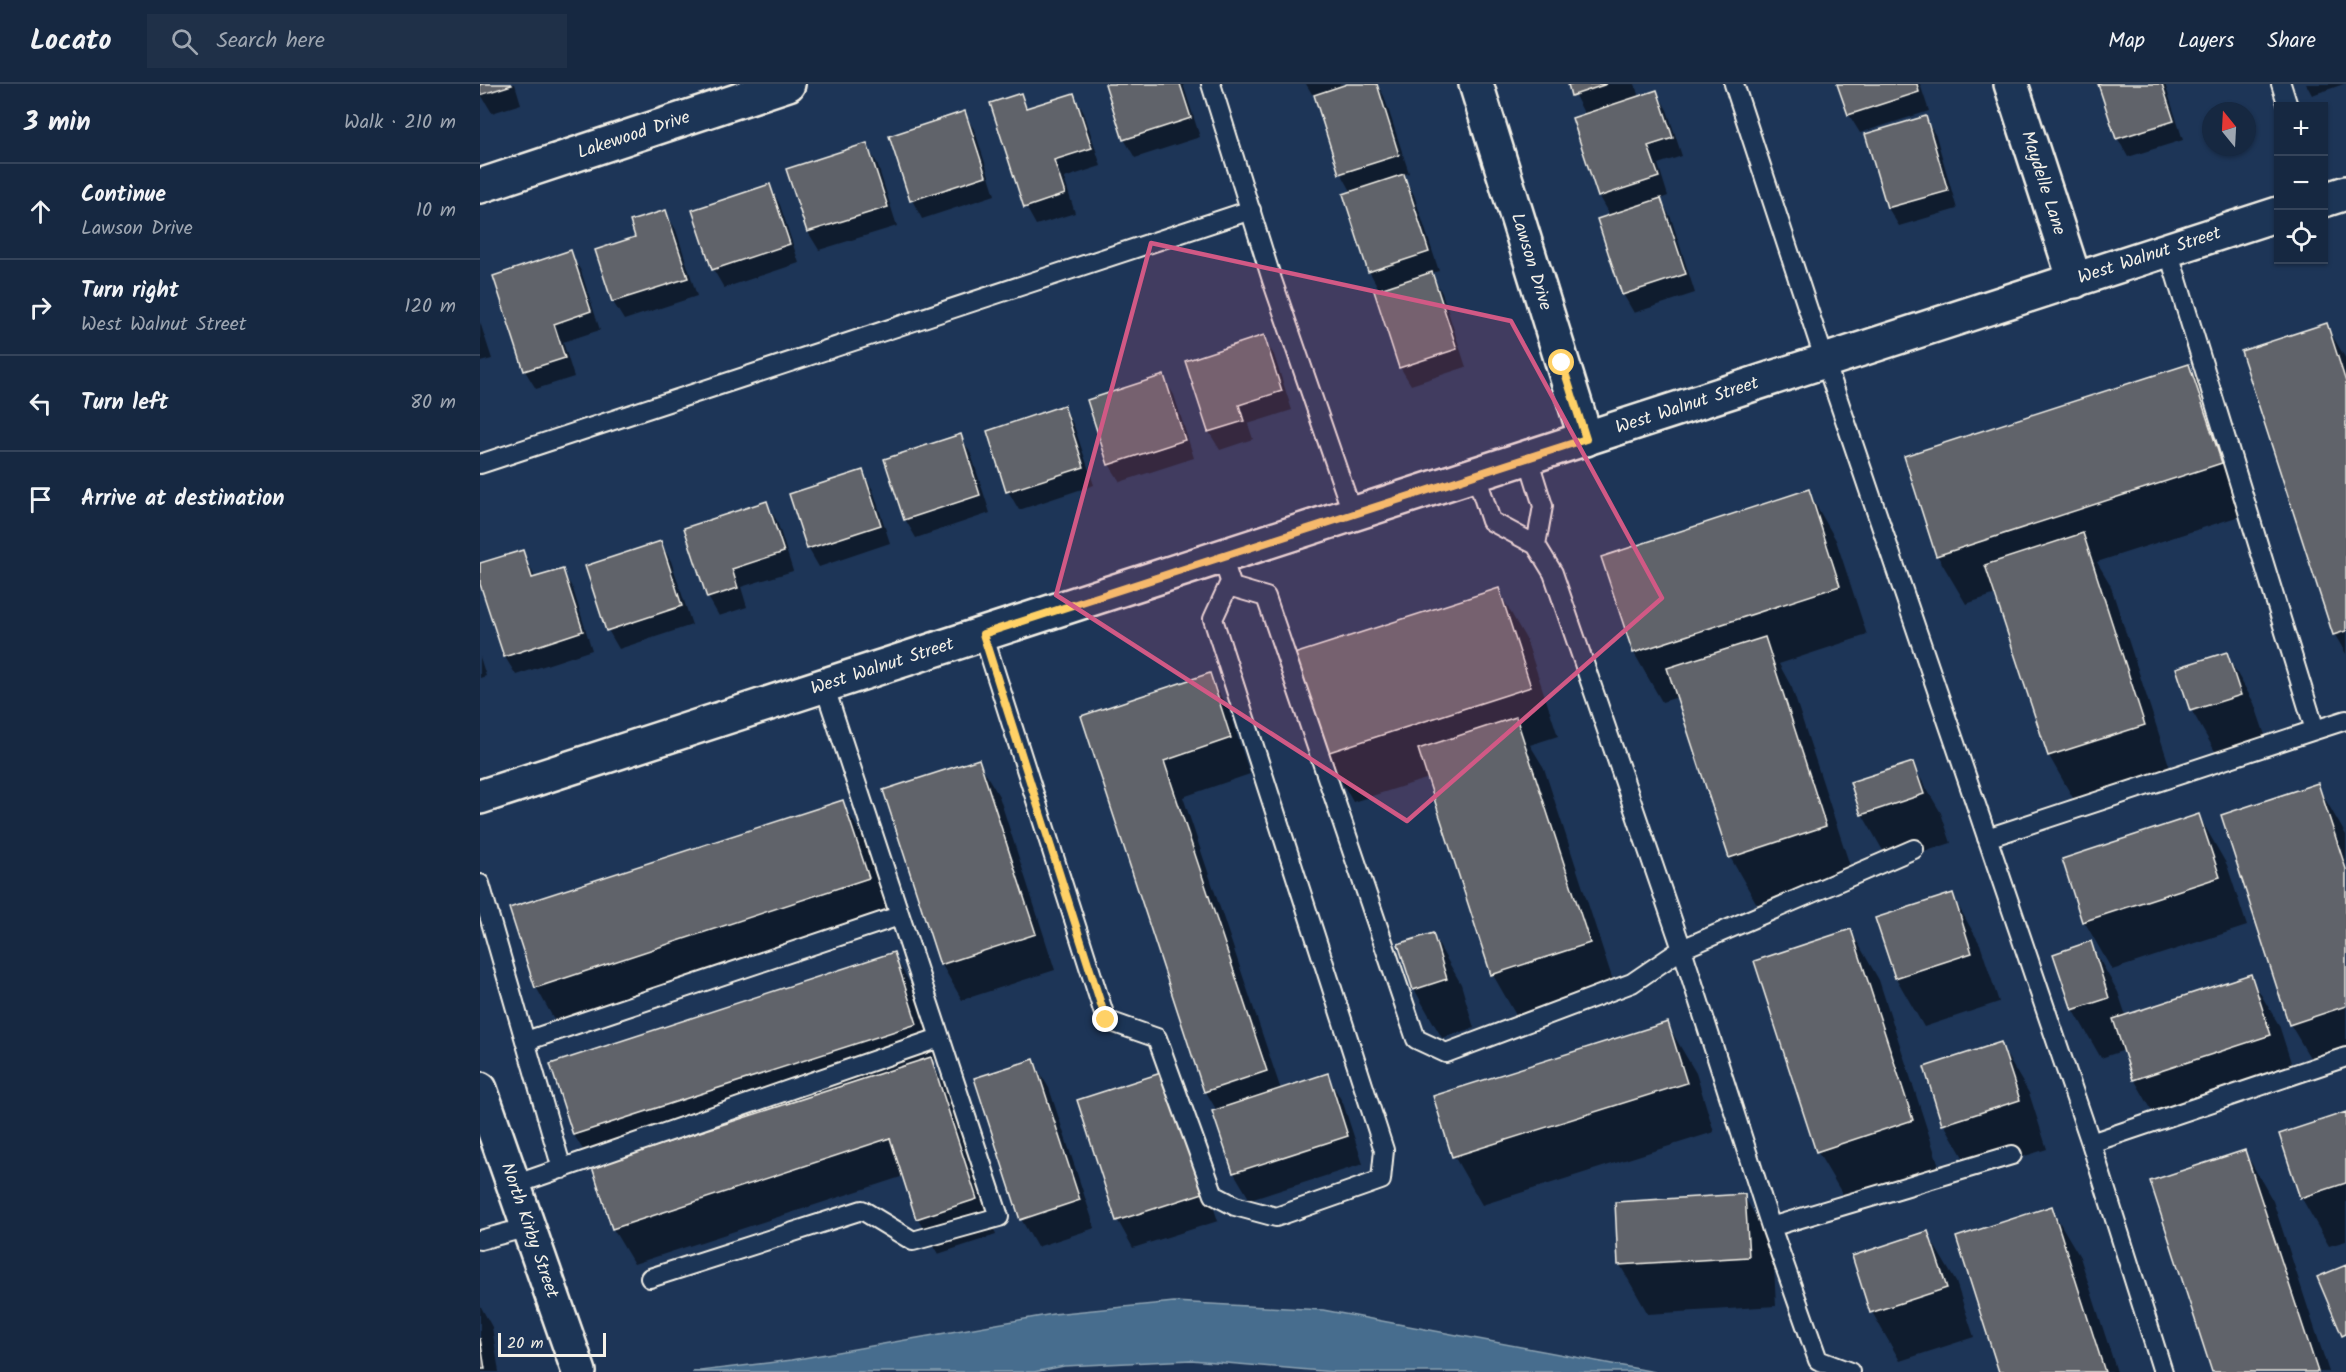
<!DOCTYPE html>
<meta charset="utf-8">
<style>
body{margin:0;font-family:Kalam,sans-serif;background:#1f3048;color:#f1f3f6}
.controls{position:absolute;right:18px;top:18px;display:grid;overflow:hidden;border-radius:0px;box-shadow:0 2px 4px #0004}
.controls button{width:54px;height:54px;display:grid;place-items:center;padding:0;border:0;border-bottom:2px solid #35445a;background:#162841;color:#f1f3f6;font:30px sans-serif}
.compass{position:absolute;left:1722px;top:18px;width:54px;height:54px;border-radius:50%;background:#162841;box-shadow:0 2px 4px #0004;rotate:342deg}
.scale{position:absolute;left:18px;bottom:15px;width:108px;box-sizing:border-box;padding-left:6px;border:3px solid #f4f1e8;border-top:0;font-size:16px;line-height:21px;white-space:nowrap;color:#f4f1e8;-webkit-text-stroke:4px #1d3557;paint-order:stroke}
.stop{position:absolute;width:18px;height:18px;margin:-14px;border:4px solid #ffd166;border-radius:50%;background:#fff}
.stop.end{background:#ffd166;border-color:#fff;box-shadow:0 2px 6px #0008}
.list{margin:0;padding:0;list-style:none}
h2{display:flex;justify-content:space-between;align-items:center;height:78px;margin:0;padding:0 24px;font-size:26px}
h2 small{font-size:20px;font-weight:400;color:#9ea6b1}
.list li{display:grid;grid-template-columns:39px 1fr auto;gap:18px;align-items:center;box-sizing:border-box;height:96px;padding:0 24px;border-top:2px solid #35445a}
.list b{display:block;font-size:22px;white-space:nowrap}
.list p{margin:0;font-size:20px;white-space:nowrap;color:#9ea6b1}
.list em{font-size:20px;font-style:normal;color:#9ea6b1}
.icon{flex:none;width:33px;height:33px;fill:none;stroke:currentColor;stroke-width:2;stroke-linecap:round;stroke-linejoin:round}
.map{position:relative;flex:none;width:1866px;height:1288px;overflow:hidden}
header{display:flex;align-items:center;gap:36px;box-sizing:border-box;height:84px;padding:0 30px;background:#162841;border-bottom:2px solid #35445a}
header strong{font-size:28px}
nav{display:flex;gap:33px;margin-inline-start:auto;font-size:21px}
.search{width:420px;height:54px;background:#1f3048;display:flex;align-items:center;gap:15px;box-sizing:border-box;padding:0 21px;border-radius:0px;color:#9ea6b1;font-size:22px}
main{display:flex}
aside{flex:1;background:#162841}
.map>svg:first-child{display:block}
.water{fill:#466d8e;stroke:#8ca2b2;stroke-width:1.5}
.shadow{fill:#0007}
.building{fill:#61636b;stroke:#f4f1e8;stroke-width:1.5}
.lines{fill:none;stroke-linecap:round;stroke-linejoin:round}
.lane-casing{stroke:#f4f1e8;stroke-width:22}
.street-casing{stroke:#f4f1e8;stroke-width:38}
.secondary-casing{stroke:#f4f1e8;stroke-width:38}
.lane{stroke:#1d3557;stroke-width:18}
.street{stroke:#1d3557;stroke-width:33}
.secondary{stroke:#1d3557;stroke-width:33}
.route{stroke:#ffd166;stroke-width:8}
.marked{fill:#d15985;fill-opacity:0.2;stroke:#d15985;stroke-width:4.5;stroke-linejoin:round}
.labels{text-anchor:middle;dominant-baseline:central;stroke-width:5;stroke-linejoin:round;paint-order:stroke}
.street-label{font-size:18px;fill:#f4f1e8;stroke:#1d3557}
</style>
<header>
<strong>Locato</strong>
<div class="search"><svg class="icon" aria-label="search" viewBox="0 0 24 24"><circle cx="10" cy="10" r="6"/><path d="M15 15l6 6"/></svg>Search here</div>
<nav><a>Map</a><a>Layers</a><a>Share</a></nav>
</header>
<main>
<aside>
<h2>3 min<small>Walk · 210 m</small></h2>
<ul class="list">
<li><svg class="icon" aria-label="ahead" viewBox="0 0 24 24"><path d="M12 20V5M6 11l6-6 6 6"/></svg><div><b>Continue</b><p>Lawson Drive</p></div><em>10 m</em></li>
<li><svg class="icon" aria-label="right" viewBox="0 0 24 24"><path d="M7 20v-9h11M14 6l5 5-5 5"/></svg><div><b>Turn right</b><p>West Walnut Street</p></div><em>120 m</em></li>
<li><svg class="icon" aria-label="left" viewBox="0 0 24 24"><path d="M17 20v-9H6M10 6l-5 5 5 5"/></svg><div><b>Turn left</b></div><em>80 m</em></li>
<li><svg class="icon" aria-label="arrive" viewBox="0 0 24 24"><path d="M6 21V4h12l-3 4 3 4H6"/></svg><div><b>Arrive at destination</b></div></li>
</ul>
</aside>
<div class="map">
<svg width="1866" height="1288" viewBox="0 0 1866 1288">
<rect width="100%" height="100%" fill="#1d3557"/>
<filter id="ink" filterUnits="userSpaceOnUse"><feTurbulence type="fractalNoise" baseFrequency=".0167" numOctaves="2"/><feDisplacementMap in="SourceGraphic" scale="12" xChannelSelector="R" yChannelSelector="G"/><feConvolveMatrix kernelMatrix="1 2 1 2 8 2 1 2 1" color-interpolation-filters="sRGB"/></filter>
<g filter="url(#ink)">
<path class="water" d="M694,1218L843,1226L1175,1288H853L711,1276L584,1282L554,1288H212L312,1276L573,1230Z"/>
<path class="shadow" d="M0,0H35L41,20L12,29L0,9Z
M626,0H703L720,53L655,74L644,55Z
M826,0H897L904,12L929,89L923,91L934,111L959,187L951,189L962,209L986,283L931,301L920,283L900,207L889,187L872,109L861,89L835,10H832Z
M1089,0H1155L1159,14L1177,8L1187,26L1202,72L1178,80L1188,112L1180,115L1191,134L1215,209L1154,229L1143,210L1130,132L1119,113L1105,31Z
M1359,0H1440L1449,27L1380,49L1369,31Z
M1620,0H1685L1703,56L1648,73L1638,55Z
M1826,0H1864L1832,11Z
M593,10L604,29L621,82L584,94L595,129L556,141L546,123L540,11L548,25Z
M484,29L495,47L515,111L442,135L432,116Z
M1445,34L1456,52L1477,125L1419,142L1408,124L1387,51Z
M386,61L397,79L417,142L339,166L328,148L308,86Z
M290,102L300,121L319,179L244,204L233,185Z
M185,127L196,146L217,212L144,236L133,218Z
M90,168L101,187L120,246L83,258L94,293L56,305L45,287L15,193Z
M0,238L12,275L0,278Z
M1846,241L1866,275V570L1855,551L1763,268Z
M783,253L794,271L812,326L768,340L773,355L740,366L729,348Z
M1708,281L1737,330L1769,429L1617,478L1630,500L1692,690L1597,721L1569,672L1516,510L1486,520L1457,471Z
M683,293L694,311L714,374L640,398L629,380Z
M584,323L594,342L614,401L539,426L528,407Z
M480,351L491,370L510,429L436,454L425,435Z
M382,387L393,406L410,459L339,483L328,464Z
M1328,407L1356,456L1387,551L1299,580L1312,604L1373,791L1278,822L1250,773L1198,613L1182,618L1154,569L1123,473Z
M286,419L297,437L313,487L261,503L267,523L239,532L228,513Z
M181,459L191,477L212,541L139,565L128,546Z
M42,467L56,495L82,486L93,505L112,566L36,591L25,573L0,495V481Z
M1018,506L1046,555L1078,652L1050,661L1064,684L1137,909L1041,940L1013,891L949,694L873,718L845,669Z
M1746,570L1774,619L1788,660L1740,676L1712,627L1698,585Z
M0,573L6,592L0,594Z
M729,591L749,627L770,690L703,713L801,1006L847,991L863,1019L883,1080L770,1116L754,1089L734,1028L737,1027L726,1008L603,633Z
M498,677L519,712L575,886L482,916L462,881L405,707Z
M1432,680L1461,729L1471,759L1410,779L1382,730Z
M1837,701L1866,751V980L1839,989L1810,940Z
M362,718L383,753L408,830L76,939L56,903Z
M1719,732L1747,781L1767,842L1632,886L1604,837Z
M1472,811L1500,860L1519,918L1444,943L1416,894Z
M1371,847L1399,896L1460,1085L1366,1116L1337,1067Z
M953,851L981,900L994,944L962,954L934,905Z
M1610,859L1638,908L1646,932L1770,892L1799,941L1818,1000L1682,1044L1654,995L1645,966L1621,974L1593,925Z
M413,870L434,906L456,976L451,977L471,1011L516,1151L458,1170L437,1134L424,1092L154,1180L133,1145L114,1084L94,1051L72,981Z
M1187,940L1216,989L1234,1048L1002,1121L974,1072Z
M1520,960L1549,1009L1567,1065L1492,1089L1464,1040Z
M553,977L569,1004L615,1144L557,1163L541,1135Z
M599,1017H699L738,1137L653,1164L638,1137Z
M1866,1030V1157L1849,1162L1821,1113Z
M1765,1068L1793,1117L1849,1288H1734Z
M1264,1112L1293,1161L1296,1222L1168,1230L1140,1181Z
M1571,1124L1600,1173L1637,1288H1521Z
M1447,1149L1476,1198L1494,1253L1420,1277L1392,1228Z
M0,1221L12,1243L19,1288H0Z"/>
<path class="building" d="M0,0H31L32,1L0,11Z
M625,0H700L711,34L643,56Z
M867,0H897L919,71L859,90L834,11Z
M1088,0H1127L1091,12Z
M1357,0H1437L1439,8L1368,31Z
M1618,0H1682L1694,37L1636,55Z
M1177,6L1193,54L1168,62L1179,93L1118,113L1092,34Z
M541,9L546,24L594,9L612,64L574,76L585,110L544,124L510,19Z
M485,27L506,92L430,117L409,52Z
M1446,32L1468,107L1407,124L1385,50Z
M387,59L408,123L327,148L306,85Z
M924,90L949,168L888,188L863,110Z
M290,100L310,160L232,186L212,126Z
M1181,114L1206,190L1142,211L1117,135Z
M186,126L208,194L132,218L115,166L155,153L150,137Z
M91,166L111,227L74,240L85,274L44,287L13,192Z
M952,188L977,265L919,284L894,207Z
M1847,239L1866,298V547L1853,551L1761,267Z
M784,251L802,307L759,321L764,337L728,348L705,277Z
M1709,280L1742,379L1456,472L1424,372Z
M684,291L705,356L628,381L607,316Z
M584,321L604,383L526,408L507,347Z
M481,350L500,411L424,436L404,375Z
M383,386L401,441L327,465L309,410Z
M1329,405L1360,502L1153,569L1121,473Z
M287,417L304,468L252,485L258,504L227,514L204,444Z
M1603,449L1665,641L1568,672L1505,481Z
M181,457L202,522L126,547L105,482Z
M43,466L52,494L83,485L103,547L24,573L0,500V479Z
M1019,504L1051,603L843,670L811,571Z
M1285,553L1346,742L1249,774L1187,584Z
M1747,568L1761,611L1710,627L1696,584Z
M730,589L751,654L684,677L787,987L724,1008L601,632Z
M1036,633L1110,859L1011,891L938,665Z
M499,675L556,850L460,881L403,706Z
M1433,678L1444,710L1381,731L1370,698Z
M1838,699L1866,785V922L1809,941L1741,731Z
M363,716L389,794L55,904L29,824Z
M1719,730L1740,793L1602,838L1582,775Z
M1473,809L1492,869L1415,894L1395,834Z
M1371,845L1433,1036L1336,1068L1274,877Z
M953,849L967,895L933,906L918,860Z
M1611,857L1629,914L1592,926L1573,870Z
M414,868L437,940L93,1051L70,980Z
M1771,890L1791,951L1653,996L1633,935Z
M1188,938L1207,999L972,1073L953,1012Z
M1521,958L1540,1016L1462,1041L1444,983Z
M451,973L497,1115L436,1135L410,1054L132,1145L112,1083Z
M554,975L600,1116L540,1136L494,994Z
M684,988L723,1109L636,1137L597,1016Z
M848,989L868,1052L753,1089L732,1027Z
M1866,1028V1099L1820,1114L1799,1050Z
M1765,1066L1838,1288H1732L1670,1097Z
M1265,1110L1269,1173L1138,1181L1135,1118Z
M1572,1122L1625,1288H1519L1476,1153Z
M1448,1147L1467,1204L1390,1229L1372,1172Z
M1866,1181V1250L1862,1252L1837,1193Z
M0,1254L5,1285H0Z"/>
<g class="lines">
<g class="lane-casing">
<path id="lane" d="M731,0L792,196L873,431
M1254,0L1345,277L1611,1059
M1801,0L1808,22
M1048,374L1063,422L1056,461
M0,380L771,126
M996,391L1011,437L1056,461L1073,489L1202,865L1291,1143L1338,1276L1370,1288
M747,488L752,503L786,513L936,955L966,969L1152,899L1202,865L1434,765
M503,550L626,936L677,954L734,1111L755,1122L796,1133L901,1096L904,1066L733,535L750,498
M1835,646L1866,636
M1507,754L1835,646L1688,166
M0,800L82,1085
M46,957L419,832
M34,1101L459,954
M1291,1143L1532,1071
M0,1156L48,1143
M170,1194L382,1126L433,1157L519,1133L344,601
M1683,1288L1611,1059L1866,973"/>
</g>
<g class="street-casing">
<g id="street">
<path id="s1" d="M996,0L1106,355"/>
<path id="s2" d="M1531,0L1595,197"/>
<path id="s3" d="M0,102L308,0"/>
</g>
</g>
<g class="secondary-casing">
<g id="secondary">
<path d="M1844,116L1866,109"/>
<path id="s4" d="M0,713L1798,130"/>
<path id="s5" d="M0,1005L99,1288"/>
</g>
</g>
<use href="#lane" class="lane"/>
<use href="#street" class="street"/>
<use href="#secondary" class="secondary"/>
</g>
</g>
<g class="lines" filter="url(#ink)">
<path class="route" d="M626,936L503,550L1106,355L1082,279"/>
</g>
<path class="marked" d="M671,159L1031,237L1182,514L927,737L576,511Z"/>
<g class="labels">
<g class="street-label">
<text stroke="none"><textPath href="#s3" startOffset="162">Lakewood Drive</textPath></text>
<text stroke="none"><textPath href="#s2" startOffset="104">Maydelle Lane</textPath></text>
<text stroke="none"><textPath href="#s4" startOffset="1755">West Walnut Street</textPath></text>
<text stroke="none"><textPath href="#s1" startOffset="186">Lawson Drive</textPath></text>
<text stroke="none"><textPath href="#s4" startOffset="1269">West Walnut Street</textPath></text>
<text stroke="none"><textPath href="#s4" startOffset="423">West Walnut Street</textPath></text>
<text stroke="none"><textPath href="#s5" startOffset="150">North Kirby Street</textPath></text>
</g>
</g>
</svg>
<div class="controls">
<button>+</button>
<button>−</button>
<button><svg class="icon" aria-label="locate" viewBox="0 0 24 24"><circle cx="12" cy="12" r="6"/><path d="M12 2v4M12 18v4M2 12h4M18 12h4"/></svg></button>
</div>
<svg class="compass" viewBox="-18 -18 36 36"><path d="M0-13l5 13h-10z" fill="#e53935"/><path d="M0 13l5-13h-10z" fill="#9ea6b1"/></svg>
<div class="scale">20 m</div>
<div class="stop" style="left:1082px;top:279px"></div>
<div class="stop end" style="left:626px;top:936px"></div>
</div>
</main>
